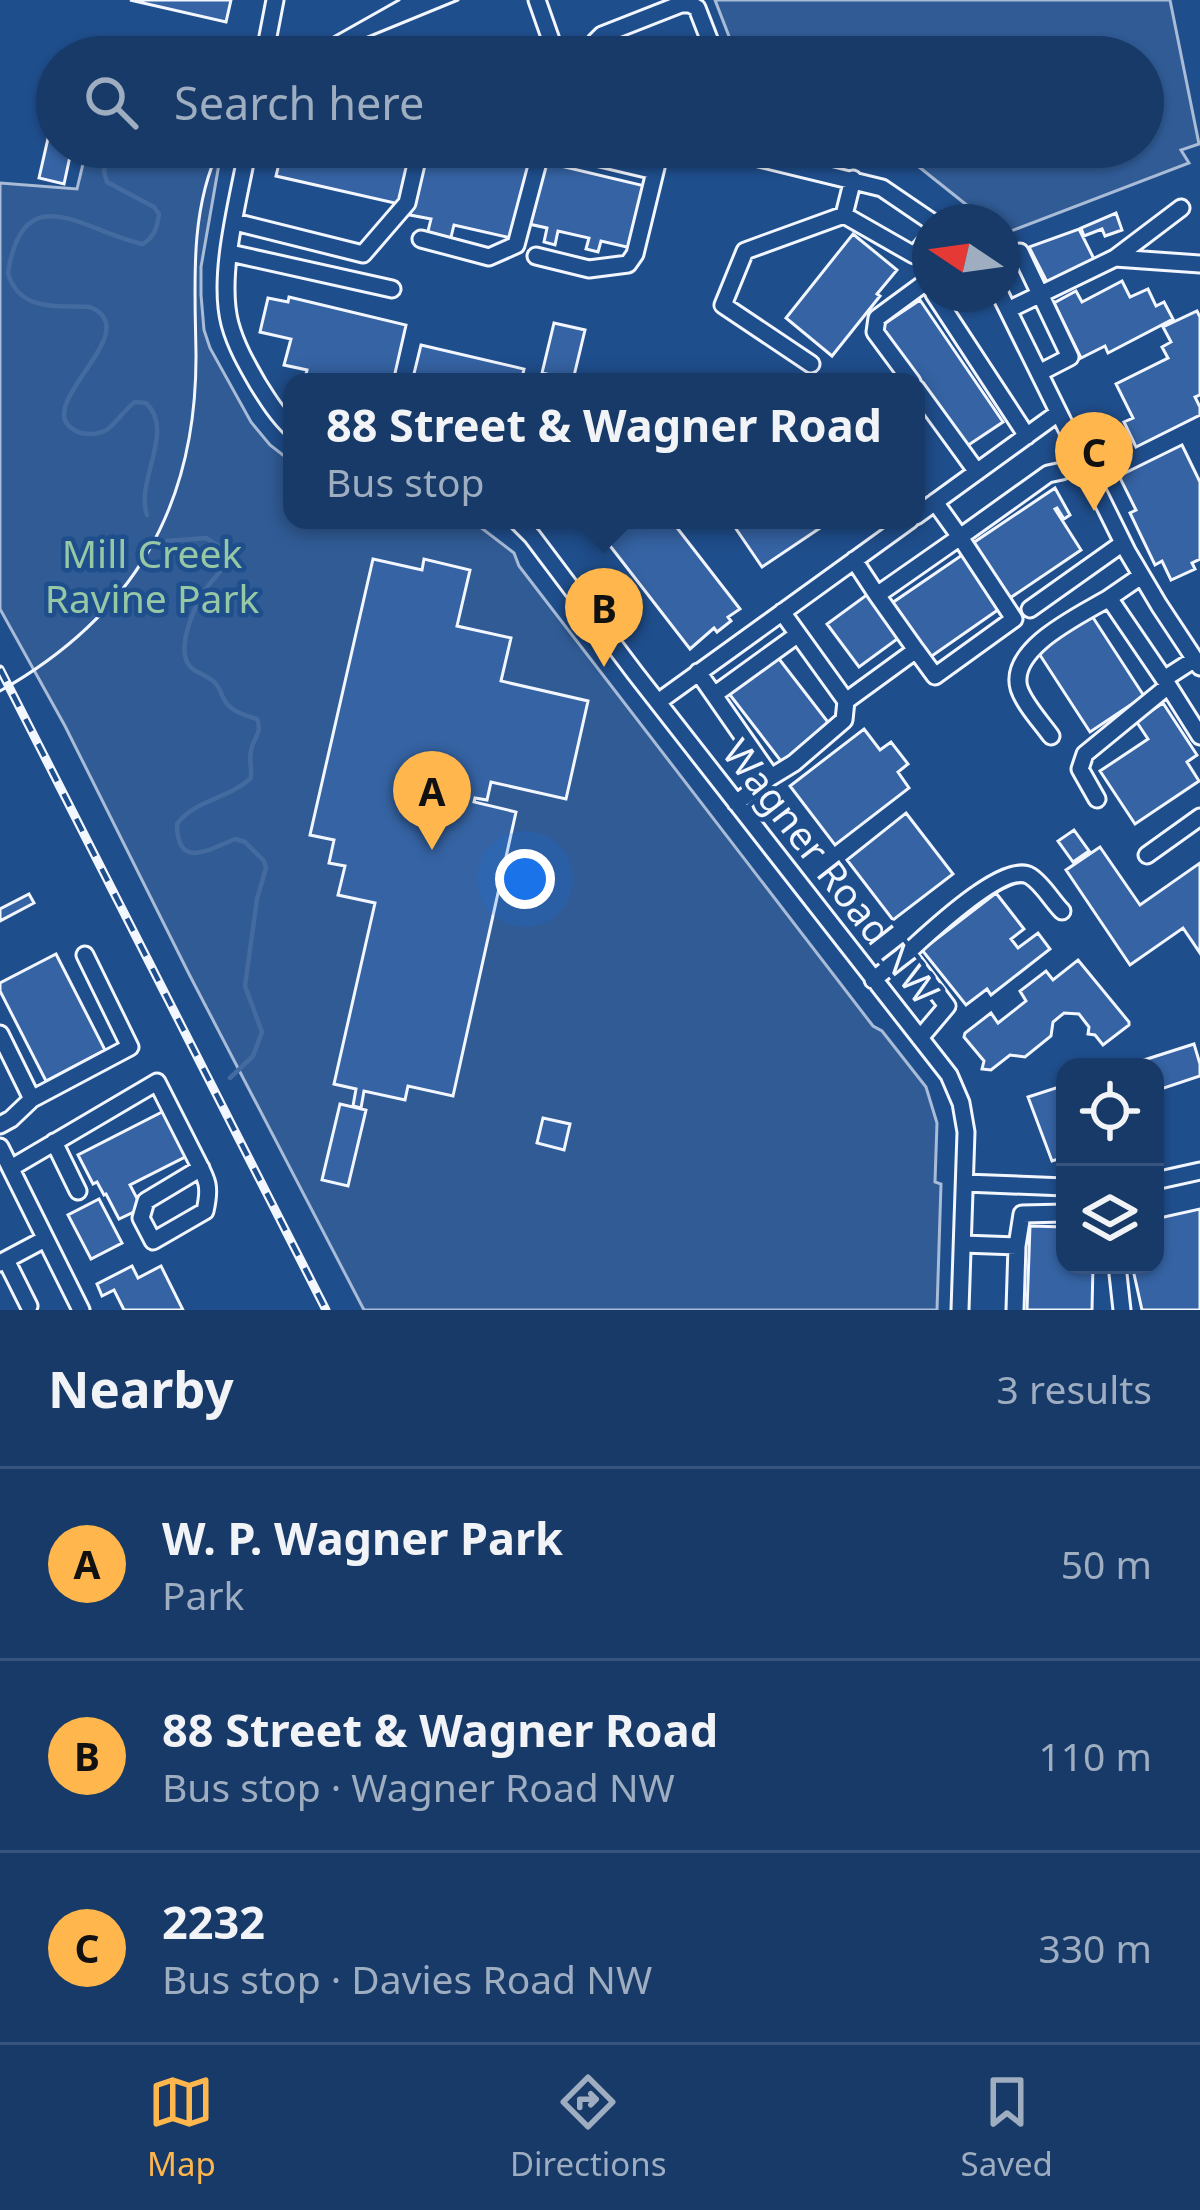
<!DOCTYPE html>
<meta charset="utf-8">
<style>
body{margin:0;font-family:"Noto Sans",sans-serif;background:#244571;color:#f1f3f6}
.controls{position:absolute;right:36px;bottom:36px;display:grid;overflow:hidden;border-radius:24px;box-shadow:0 3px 9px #0004}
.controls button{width:108px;height:108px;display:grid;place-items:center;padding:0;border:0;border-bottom:3px solid #36547d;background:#173a69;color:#f1f3f6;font:60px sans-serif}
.compass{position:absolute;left:912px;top:204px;width:108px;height:108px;border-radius:50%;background:#173a69;box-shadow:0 3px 9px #0004;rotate:283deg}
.you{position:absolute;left:525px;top:879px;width:42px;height:42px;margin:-30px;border:9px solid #fff;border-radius:50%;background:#1a73e8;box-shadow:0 0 0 18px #1a73e833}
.badge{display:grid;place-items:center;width:78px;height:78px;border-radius:50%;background:#ffb74d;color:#111;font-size:39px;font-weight:700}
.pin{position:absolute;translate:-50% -99px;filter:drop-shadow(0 3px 6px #0008)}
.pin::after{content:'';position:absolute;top:63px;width:42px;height:36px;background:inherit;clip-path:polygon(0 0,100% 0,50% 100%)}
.popup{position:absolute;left:283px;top:373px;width:642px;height:156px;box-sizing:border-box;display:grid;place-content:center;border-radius:24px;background:#173a69;filter:drop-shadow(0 3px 9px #0005);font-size:39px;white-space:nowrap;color:#9eadc0}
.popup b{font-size:45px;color:#f1f3f6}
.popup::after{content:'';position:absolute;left:50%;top:100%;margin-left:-24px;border:24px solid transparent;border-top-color:#173a69}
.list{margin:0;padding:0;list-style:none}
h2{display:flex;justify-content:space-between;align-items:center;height:156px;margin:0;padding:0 48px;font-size:51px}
h2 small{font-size:39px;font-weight:400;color:#9eadc0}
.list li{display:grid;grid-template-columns:78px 1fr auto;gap:36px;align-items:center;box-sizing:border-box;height:192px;padding:0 48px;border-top:3px solid #36547d}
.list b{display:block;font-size:45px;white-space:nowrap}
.list p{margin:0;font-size:39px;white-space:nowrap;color:#9eadc0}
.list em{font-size:39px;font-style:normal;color:#9eadc0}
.icon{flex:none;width:66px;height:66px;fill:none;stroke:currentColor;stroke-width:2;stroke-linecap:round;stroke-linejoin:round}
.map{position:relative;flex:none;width:1200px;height:1310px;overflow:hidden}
.search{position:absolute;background:#173a69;box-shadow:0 3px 9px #0004;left:36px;right:36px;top:36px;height:132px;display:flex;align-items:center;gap:30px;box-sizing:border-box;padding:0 42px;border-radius:66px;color:#9eadc0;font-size:45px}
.sheet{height:732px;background:#173a69}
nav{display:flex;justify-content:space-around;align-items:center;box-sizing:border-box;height:168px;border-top:3px solid #36547d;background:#173a69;font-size:33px;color:#9eadc0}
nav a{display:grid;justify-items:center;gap:6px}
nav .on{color:#ffb74d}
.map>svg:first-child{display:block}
.built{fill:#305b95;stroke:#a8bbd7;stroke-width:3}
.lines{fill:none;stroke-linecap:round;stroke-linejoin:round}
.stream{stroke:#446ba0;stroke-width:4.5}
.building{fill:#3563a3;stroke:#f2f6ff;stroke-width:3}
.minor-casing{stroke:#f2f6ff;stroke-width:21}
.minor{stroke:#1f4e8c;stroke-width:15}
.tram{stroke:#f2f6ff;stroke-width:3}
.rail-casing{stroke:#f2f6ff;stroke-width:9}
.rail{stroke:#1f4e8c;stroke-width:4.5;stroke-dasharray:14;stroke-linecap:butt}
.labels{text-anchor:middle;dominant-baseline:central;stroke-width:9;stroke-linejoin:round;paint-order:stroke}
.park-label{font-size:39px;fill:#97c8a6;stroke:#1f4e8c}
.street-label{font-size:39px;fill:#f2f6ff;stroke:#1f4e8c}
</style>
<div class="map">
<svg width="1200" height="1310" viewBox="0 0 1200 1310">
<rect width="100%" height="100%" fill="#1f4e8c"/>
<path class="built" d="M715,0H1170L1199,144L1181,150L1189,163L1011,231L1002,230V222H988L904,155L871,147H1143V57H737Z
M87,147H222L201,267V295L204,330L210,348L251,422L270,445L292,462V520H471L514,553L519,566L873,1026L882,1031L926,1087L937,1123L935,1182L941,1184L937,1310H364L189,974L65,726L0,609V183L77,189Z"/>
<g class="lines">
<path class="stream" d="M109,147L104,172L107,182L154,207L159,214C157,228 155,236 143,244C87,233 23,173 8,273C19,312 56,305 90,307C151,332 19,412 81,433C90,435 100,434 108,429C118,421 125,409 135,402L146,403C176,431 135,480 147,515
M167,541L206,538L225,550C227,571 215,575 205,590C195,606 178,643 187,662C193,674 208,674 216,684C220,688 221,695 225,701C232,712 245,715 257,719C263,734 253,737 251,751C249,760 252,768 251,778C229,799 196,799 177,824C177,871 210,849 235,839L245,842L264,861L266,868L257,899L245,986L262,1032L253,1056L230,1078"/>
</g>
<path class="building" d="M130,0H231L226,22Z
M57,99V147H72L64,184L39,178Z
M283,147H413L399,204L276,176Z
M425,147H478L530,159L511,238L454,225L450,241L427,235L431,219L410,215Z
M544,162L645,186L631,248L601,241L598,252L586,249L589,238L558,231L555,245L544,242L547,228L529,224Z
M1116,213L1122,230L1105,236L1102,229L1084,236L1081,228Z
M1079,229L1094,259L1047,282L1029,247Z
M853,234L897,270L877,294L880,296L832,356L786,318Z
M1122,281L1130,297L1148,289L1156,306L1164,302L1173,319L1108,353L1105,346L1081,358L1054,303L1076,291L1082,302Z
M289,297L406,325L393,382H304L307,370L284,365L291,339L260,332L268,298L288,302Z
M920,300L1003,422L964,448L881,326Z
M1197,311L1200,317V395L1195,397L1200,407V415L1136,447L1124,422L1133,418L1116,384L1168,358L1162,347L1171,342L1163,327Z
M554,323L585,330L573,380L542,373Z
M421,345L524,369L521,382H412Z
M1182,445L1200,482V559L1192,563L1195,569L1171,580L1162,561L1155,565L1130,513L1136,510L1119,476Z
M1055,488L1070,515L1064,519L1057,508L1055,509L1081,550L1010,598L973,543Z
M590,520H671L740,609L728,617L731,621L717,632L714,628L690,649Z
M730,520H815L820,528L762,567Z
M965,553L1002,607L929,658L892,603Z
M373,559L422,570L424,559L470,570L457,626L511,638L501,681L588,701L566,799L491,782L487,800L475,798L474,802L516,812L453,1096L408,1086L405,1100L364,1091L361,1108L353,1106L356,1089L334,1084L375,903L338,895L345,866L329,863L334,840L310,835Z
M868,594L900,637L859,667L827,624Z
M1092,616L1144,696L1090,732L1038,652Z
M776,655L831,726L784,765L727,691Z
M1163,703L1197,755L1187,762L1199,781L1135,824L1100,771L1148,739L1136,721Z
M864,729L880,750L891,742L908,764L898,772L909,788L835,845L790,786Z
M906,813L953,874L893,920L847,860Z
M1074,830L1089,851L1073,862L1058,841Z
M1100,847L1140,905L1200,863V953L1183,928L1130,965L1066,870Z
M996,893L1024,929L1011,939L1018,948L1038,933L1050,949L991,995L987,989L966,1005L922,950Z
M29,894L34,903L0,921V909Z
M56,954L105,1050L46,1081L0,991V983Z
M1078,960L1129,1022V1025L1103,1045L1095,1035L1088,1034L1089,1027L1079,1014L1064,1013L1053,1022L1051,1036L1025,1057L1010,1055L991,1070L982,1069L984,1061L964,1037L965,1033L991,1013L998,1023L1026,1001L1020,991L1046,971L1053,980Z
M1194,1044L1200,1064V1076L1155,1091V1067H1122Z
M1065,1085V1157L1052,1161L1028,1097Z
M340,1104L366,1110L348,1186L322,1180Z
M164,1111L187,1156L130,1185L142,1208L119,1219L106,1194L104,1195L97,1182L93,1184L78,1155Z
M543,1118L570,1124L564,1150L537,1143Z
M99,1199L122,1243L91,1259L68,1215Z
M1200,1209V1310H1142L1132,1265H1155V1219Z
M1030,1226L1065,1227V1265H1093L1092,1310H1027Z
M132,1266L138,1278L161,1266L183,1310H124L114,1290L102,1296L97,1284Z"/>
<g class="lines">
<g class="minor-casing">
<path id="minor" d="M537,0L557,57
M266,44L325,57
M264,57L275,0
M595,57V42L602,35L681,4H690L697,8L716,57
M248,147C239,198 217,275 230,324C236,346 247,365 258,384C268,400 278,416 292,429
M554,147L655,171
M714,147L882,188L932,222
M853,179L844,215L914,255L930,237
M235,222L363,254L407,203L420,147
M421,239L489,257L516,245L542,147
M1020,252L1070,357L1039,373
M230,253L392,289
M536,256L589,269L628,264L635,254L661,147
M1115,258L1200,264
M934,294L1027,436
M1000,294L1127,551L1159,605L1200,667
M1008,310L1115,258L1181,208
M811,364L723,305L745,251L844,215
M912,382L875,332L877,318L926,282L930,288
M916,388L977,472
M916,516L1058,413
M516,520L532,536L635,673L949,1075L961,1103L966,1132L960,1310
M854,560L877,595L960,537L935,502
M1141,576L1109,598L1164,679L1195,659
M1030,609L1123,543
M782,612L846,701L916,650L877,595
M916,650L935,676L1014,619L960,537L1048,474L1062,471L1081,459
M698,672L714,695L797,635
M1166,682L1200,736
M714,695L771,777L736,803
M658,702L910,520
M1051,736C1041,722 1024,704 1019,688C1008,648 1081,615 1109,598
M771,777L794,763L844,720L846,701
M1097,799L1080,769L1085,754L1168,686
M1147,855L1200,817
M907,953C927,935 1005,860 1030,876C1042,883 1052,901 1062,911
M873,980L907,953L947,1006L920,1038
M0,1034L32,1099
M0,1125L11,1119L32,1099L130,1047L85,955
M54,1142L78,1191
M0,1147L81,1310
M11,1168L157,1082L195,1157C207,1180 211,1185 205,1211L153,1241L141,1218L146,1201L201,1168
M1155,1181L1200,1171
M965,1183L1065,1187
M963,1244L1017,1246L1015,1310
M1017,1246L1022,1214L1065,1213
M6,1260L29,1306
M0,1263L45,1239
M1117,1265L1122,1310"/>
</g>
<use href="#minor" class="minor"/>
<path class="tram" d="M298,57L399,0
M319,57L458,0
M0,691C133,616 197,506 196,354C195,285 189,211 220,147"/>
<g class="rail-casing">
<path id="rail" d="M0,669L326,1310"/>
</g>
<use href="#rail" class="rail"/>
</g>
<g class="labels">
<g class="park-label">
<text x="152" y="552">Mill Creek<tspan x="152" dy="45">Ravine Park</tspan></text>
</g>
<g class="street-label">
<text transform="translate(832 871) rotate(52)">Wagner Road NW</text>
</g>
</g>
</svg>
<div class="controls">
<button><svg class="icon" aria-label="locate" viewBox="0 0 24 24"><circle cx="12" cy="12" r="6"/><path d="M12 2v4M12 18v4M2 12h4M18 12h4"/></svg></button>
<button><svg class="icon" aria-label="layers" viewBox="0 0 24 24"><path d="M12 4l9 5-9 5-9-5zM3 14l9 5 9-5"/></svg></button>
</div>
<svg class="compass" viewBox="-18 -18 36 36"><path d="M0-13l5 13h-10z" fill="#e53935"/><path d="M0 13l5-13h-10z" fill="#9eadc0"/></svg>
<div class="you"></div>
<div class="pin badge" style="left:432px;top:850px">A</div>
<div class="pin badge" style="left:604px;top:667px">B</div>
<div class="popup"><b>88 Street &amp; Wagner Road</b>Bus stop</div>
<div class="pin badge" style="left:1094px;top:511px">C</div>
<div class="search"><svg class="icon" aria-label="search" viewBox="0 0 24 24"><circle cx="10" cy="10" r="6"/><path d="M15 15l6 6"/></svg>Search here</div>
</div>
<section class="sheet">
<h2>Nearby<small>3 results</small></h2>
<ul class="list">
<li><span class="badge">A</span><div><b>W. P. Wagner Park</b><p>Park</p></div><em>50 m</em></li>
<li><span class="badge">B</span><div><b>88 Street &amp; Wagner Road</b><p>Bus stop · Wagner Road NW</p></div><em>110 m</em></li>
<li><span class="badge">C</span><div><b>2232</b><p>Bus stop · Davies Road NW</p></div><em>330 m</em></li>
</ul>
</section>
<nav>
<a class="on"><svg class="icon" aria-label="map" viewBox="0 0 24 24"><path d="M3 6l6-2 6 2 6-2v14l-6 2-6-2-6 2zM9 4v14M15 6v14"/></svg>Map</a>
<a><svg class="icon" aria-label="directions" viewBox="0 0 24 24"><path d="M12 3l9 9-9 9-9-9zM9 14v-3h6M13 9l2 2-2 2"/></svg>Directions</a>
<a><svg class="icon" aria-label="saved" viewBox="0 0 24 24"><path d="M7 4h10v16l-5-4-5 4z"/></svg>Saved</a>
</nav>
